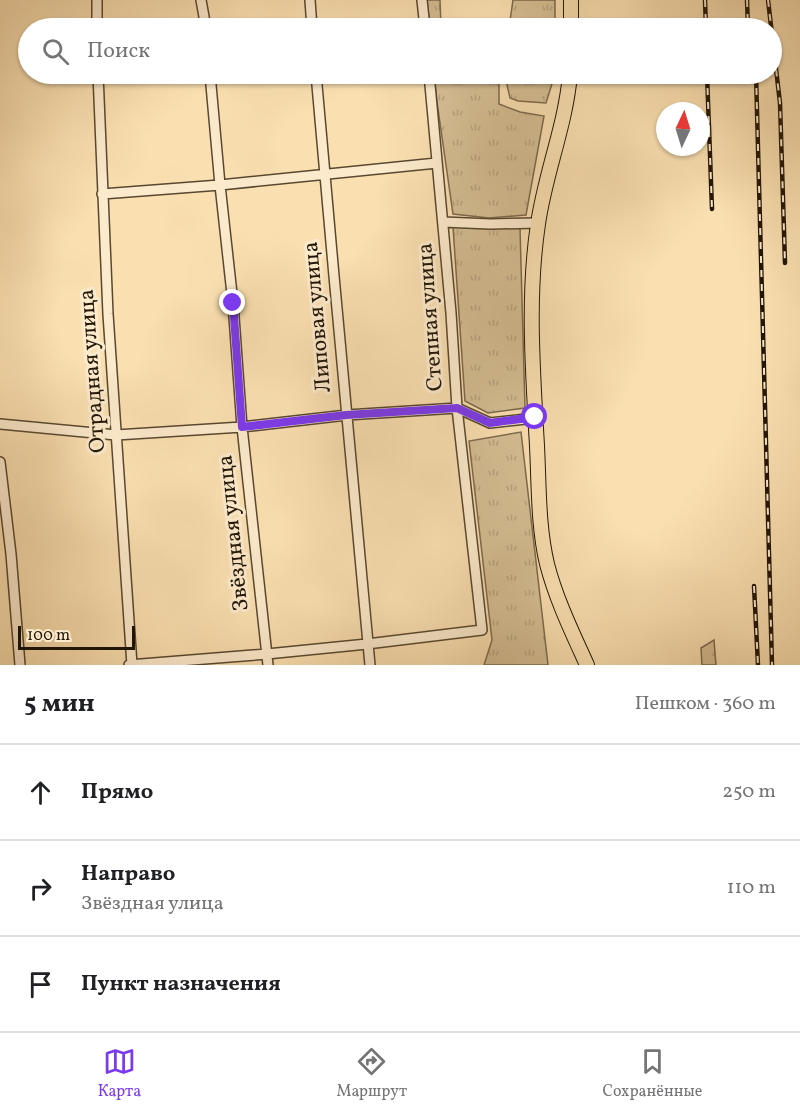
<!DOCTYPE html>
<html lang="ru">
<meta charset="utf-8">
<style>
body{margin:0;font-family:Vollkorn,serif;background:#f6f6f6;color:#202124}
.compass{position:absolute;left:656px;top:102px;width:54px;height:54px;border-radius:50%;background:#fff;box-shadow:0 2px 4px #0004;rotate:4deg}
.scale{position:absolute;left:18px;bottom:15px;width:117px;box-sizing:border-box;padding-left:6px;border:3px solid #221606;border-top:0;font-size:16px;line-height:21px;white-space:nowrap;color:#221606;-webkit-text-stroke:4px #fceacc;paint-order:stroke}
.stop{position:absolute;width:18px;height:18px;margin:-14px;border:4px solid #7c3aed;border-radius:50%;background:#fff}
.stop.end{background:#7c3aed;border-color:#fff;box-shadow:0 2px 6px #0008}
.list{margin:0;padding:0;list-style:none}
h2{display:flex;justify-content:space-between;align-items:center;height:78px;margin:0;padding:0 24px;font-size:26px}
h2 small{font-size:20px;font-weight:400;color:#757577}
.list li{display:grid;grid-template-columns:39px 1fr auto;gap:18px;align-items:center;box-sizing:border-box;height:96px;padding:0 24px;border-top:2px solid #e0e0e0}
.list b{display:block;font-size:22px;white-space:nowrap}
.list p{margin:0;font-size:20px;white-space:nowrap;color:#757577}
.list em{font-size:20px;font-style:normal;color:#757577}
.icon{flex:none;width:33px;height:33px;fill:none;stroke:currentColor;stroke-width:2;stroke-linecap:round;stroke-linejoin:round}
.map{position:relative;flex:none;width:800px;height:665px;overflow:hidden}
.search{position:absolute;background:#fff;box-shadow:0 2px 4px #0004;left:18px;right:18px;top:18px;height:66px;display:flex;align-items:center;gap:15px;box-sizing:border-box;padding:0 21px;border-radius:33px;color:#757577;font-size:22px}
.sheet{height:366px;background:#fff}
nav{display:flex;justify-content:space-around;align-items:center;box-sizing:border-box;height:84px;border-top:2px solid #e0e0e0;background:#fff;font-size:16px;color:#757577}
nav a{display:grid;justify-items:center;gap:3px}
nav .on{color:#7c3aed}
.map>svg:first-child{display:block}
.grass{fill:url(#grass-tufts);stroke:#7c6a4c;stroke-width:1.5}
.forest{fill:url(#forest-firs);stroke:#7c6a4c;stroke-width:1.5}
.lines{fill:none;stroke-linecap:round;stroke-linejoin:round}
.minor-casing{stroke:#584830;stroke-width:12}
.primary-casing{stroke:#221606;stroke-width:16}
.minor{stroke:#fceacc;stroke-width:9}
.primary{stroke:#fadfb0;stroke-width:14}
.rail-casing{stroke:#221606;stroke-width:4.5}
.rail{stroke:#fceacc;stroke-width:2;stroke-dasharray:7;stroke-linecap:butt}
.route{stroke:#7c3aed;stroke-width:8}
.labels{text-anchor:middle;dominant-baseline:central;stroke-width:6;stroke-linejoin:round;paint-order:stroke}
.street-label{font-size:22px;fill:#221606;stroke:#fceacc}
</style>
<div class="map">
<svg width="800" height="665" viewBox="0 0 800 665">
<defs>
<pattern id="grass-tufts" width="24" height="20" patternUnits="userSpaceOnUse" patternTransform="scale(1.5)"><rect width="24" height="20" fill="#d5bd93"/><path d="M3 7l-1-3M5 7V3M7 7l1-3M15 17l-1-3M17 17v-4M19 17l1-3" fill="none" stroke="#b7a27d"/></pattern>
<pattern id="forest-firs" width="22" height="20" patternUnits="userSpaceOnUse" patternTransform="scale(1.5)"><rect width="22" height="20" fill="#d5bd93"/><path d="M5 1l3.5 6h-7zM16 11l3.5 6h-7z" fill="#b7a27d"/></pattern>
</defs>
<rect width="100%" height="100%" fill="#fadfb0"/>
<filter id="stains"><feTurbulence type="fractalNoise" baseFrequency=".00333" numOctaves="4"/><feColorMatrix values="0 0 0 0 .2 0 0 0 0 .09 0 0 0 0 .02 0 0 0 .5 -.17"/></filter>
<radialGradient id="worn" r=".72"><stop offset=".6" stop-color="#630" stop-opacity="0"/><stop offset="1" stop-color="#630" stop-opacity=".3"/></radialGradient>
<path class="grass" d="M427,0H440L441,28H430Z
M513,0H555V28H509Z
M434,74H499V104L520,112L544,116L526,215L489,218L453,214L437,102Z
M508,74H555L546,103L518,101L510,98L507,85Z
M453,227L520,228L525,408L488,413L465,401Z
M521,432L548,665H484L492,640L469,441Z"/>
<path class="forest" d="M714,640L716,665H702L701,648Z"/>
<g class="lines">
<g class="minor-casing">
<path id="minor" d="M201,0L206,28
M310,0L312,28
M422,0L425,28
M97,28V0
M98,74L108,314L132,665
M210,74L220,185L233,303L242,427L268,665
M316,74L334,276L370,665
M102,194L220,185L437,163
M443,222L490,224L538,223
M0,424L116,435L242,427L347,415L457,408L490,423L535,418
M0,462L11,554L20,665
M129,665L267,654L367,644L482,630L457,408L451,313L429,74"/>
</g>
<g class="primary-casing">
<path id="primary" d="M571,28V0
M570,74C566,124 545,174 538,224C527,297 533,373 537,446C539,485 538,526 547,564C556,599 572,632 587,665"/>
</g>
<use href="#minor" class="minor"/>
<use href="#primary" class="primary"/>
<g class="rail-casing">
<path id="rail" d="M705,0L706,28
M747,0L748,28
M768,0L780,103L785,263
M707,74L712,209
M756,74L772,665
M754,586L758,665"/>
</g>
<use href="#rail" class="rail"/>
</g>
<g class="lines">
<path class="route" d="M233,303L242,427L346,415L457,408L490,423L535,417"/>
</g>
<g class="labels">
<g class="street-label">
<text transform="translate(318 317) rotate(-95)">Липовая улица</text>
<text transform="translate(431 317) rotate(-94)">Степная улица</text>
<text transform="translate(93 371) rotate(-94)">Отрадная улица</text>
<text transform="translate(234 533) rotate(-96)">Звёздная улица</text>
</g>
</g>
<rect width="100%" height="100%" filter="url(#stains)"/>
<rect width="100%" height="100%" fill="url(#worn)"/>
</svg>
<svg class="compass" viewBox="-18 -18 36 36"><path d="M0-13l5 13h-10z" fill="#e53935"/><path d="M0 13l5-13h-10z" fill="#757577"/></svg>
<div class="scale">100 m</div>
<div class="stop" style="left:535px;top:417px"></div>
<div class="stop end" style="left:233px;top:303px"></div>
<div class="search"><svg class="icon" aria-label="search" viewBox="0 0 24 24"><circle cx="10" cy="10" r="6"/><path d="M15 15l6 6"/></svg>Поиск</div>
</div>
<section class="sheet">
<h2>5 мин<small>Пешком · 360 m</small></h2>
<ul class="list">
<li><svg class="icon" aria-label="ahead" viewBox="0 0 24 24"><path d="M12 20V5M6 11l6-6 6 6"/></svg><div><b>Прямо</b></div><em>250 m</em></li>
<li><svg class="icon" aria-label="right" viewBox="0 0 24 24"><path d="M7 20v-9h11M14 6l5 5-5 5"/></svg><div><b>Направо</b><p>Звёздная улица</p></div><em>110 m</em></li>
<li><svg class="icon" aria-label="arrive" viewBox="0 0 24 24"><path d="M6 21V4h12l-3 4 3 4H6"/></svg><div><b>Пункт назначения</b></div></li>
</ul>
</section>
<nav>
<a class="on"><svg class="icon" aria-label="map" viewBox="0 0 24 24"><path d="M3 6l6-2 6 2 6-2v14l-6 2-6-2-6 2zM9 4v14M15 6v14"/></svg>Карта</a>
<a><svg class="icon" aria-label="directions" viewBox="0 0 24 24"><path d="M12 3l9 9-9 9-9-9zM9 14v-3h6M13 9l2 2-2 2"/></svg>Маршрут</a>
<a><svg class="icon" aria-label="saved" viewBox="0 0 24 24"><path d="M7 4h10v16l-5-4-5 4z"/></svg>Сохранённые</a>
</nav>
